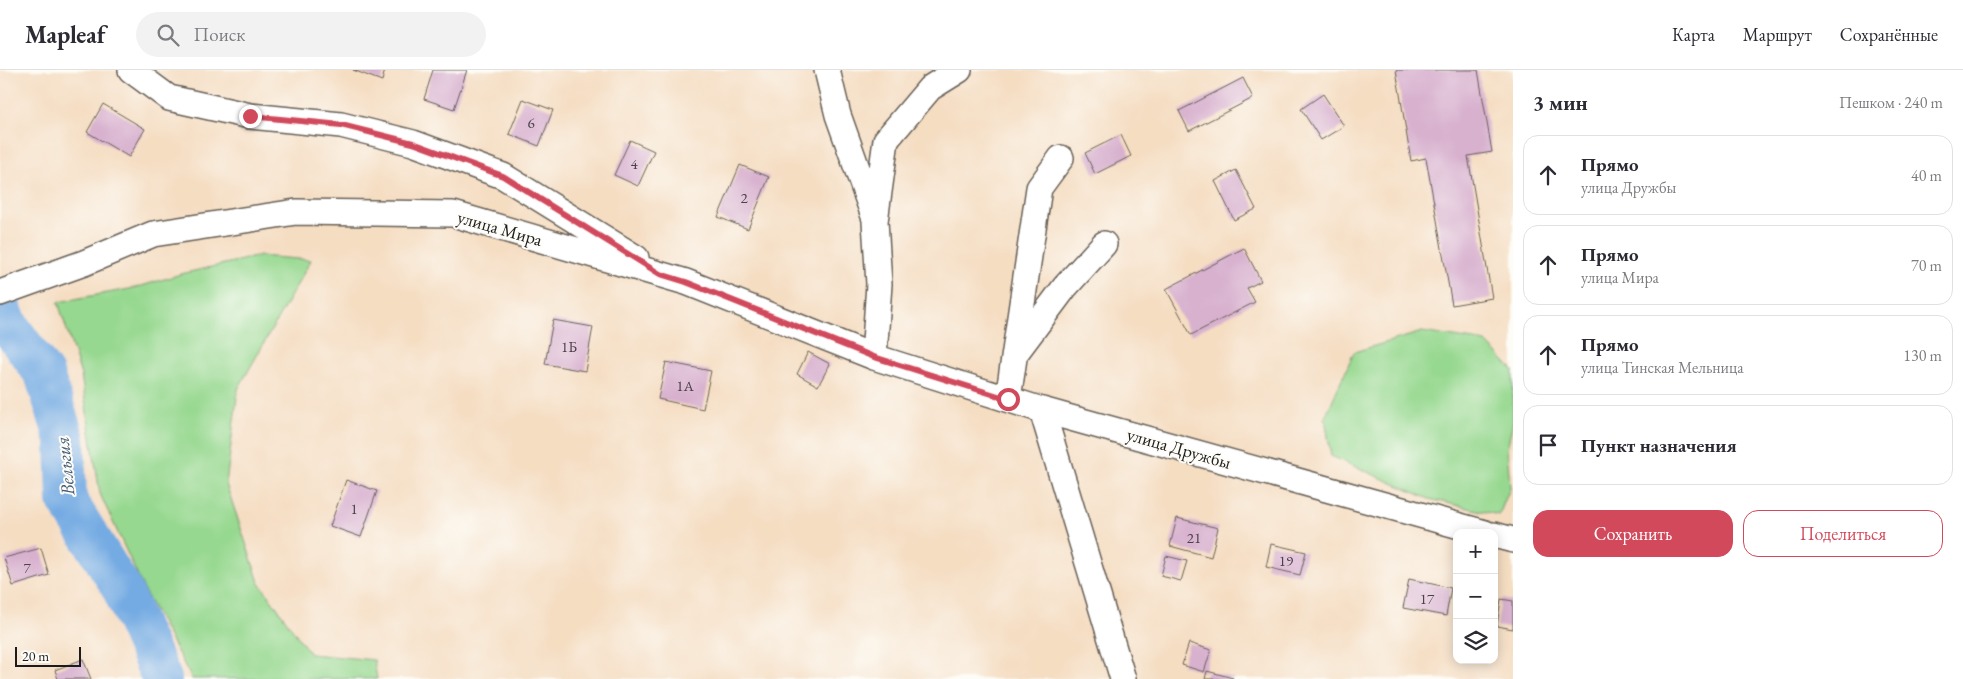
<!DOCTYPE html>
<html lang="ru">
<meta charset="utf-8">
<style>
body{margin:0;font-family:"EB Garamond",serif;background:#f2f2f3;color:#2b2b33}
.controls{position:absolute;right:15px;bottom:15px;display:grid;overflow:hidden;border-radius:10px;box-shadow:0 2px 12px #0003}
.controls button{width:45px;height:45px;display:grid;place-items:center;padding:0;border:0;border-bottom:1px solid #e1e1e2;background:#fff;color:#2b2b33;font:25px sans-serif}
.scale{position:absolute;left:15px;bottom:12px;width:66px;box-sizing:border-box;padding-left:5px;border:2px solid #1c1c1c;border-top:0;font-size:14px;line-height:18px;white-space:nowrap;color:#1c1c1c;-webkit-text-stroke:4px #fdfcf7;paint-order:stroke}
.stop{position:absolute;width:15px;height:15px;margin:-11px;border:4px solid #d1495b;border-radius:50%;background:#fff}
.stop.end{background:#d1495b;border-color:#fff;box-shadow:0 1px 5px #0008}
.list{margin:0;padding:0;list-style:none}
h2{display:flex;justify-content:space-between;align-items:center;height:65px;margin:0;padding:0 20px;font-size:21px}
h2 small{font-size:16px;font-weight:400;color:#7c7c81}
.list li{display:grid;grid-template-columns:32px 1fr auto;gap:15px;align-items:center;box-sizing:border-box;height:80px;margin:0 10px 10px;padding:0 10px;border:1px solid #e1e1e2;border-radius:15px}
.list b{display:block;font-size:19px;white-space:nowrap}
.list p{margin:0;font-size:16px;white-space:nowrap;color:#7c7c81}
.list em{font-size:16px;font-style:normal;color:#7c7c81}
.actions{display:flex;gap:10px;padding:15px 20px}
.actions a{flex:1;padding:11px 0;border:1px solid #d1495b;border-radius:15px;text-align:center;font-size:18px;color:#d1495b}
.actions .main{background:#d1495b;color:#fff}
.icon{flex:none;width:28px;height:28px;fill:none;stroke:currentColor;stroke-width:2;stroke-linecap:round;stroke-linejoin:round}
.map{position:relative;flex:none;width:1513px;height:609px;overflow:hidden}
header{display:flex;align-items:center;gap:30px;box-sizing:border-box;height:70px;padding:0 25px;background:#fff;border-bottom:1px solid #e1e1e2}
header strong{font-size:24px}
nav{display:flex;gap:28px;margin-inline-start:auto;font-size:18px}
.search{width:350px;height:45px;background:#f2f2f3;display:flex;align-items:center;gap:12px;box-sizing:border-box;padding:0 18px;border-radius:28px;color:#7c7c81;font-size:19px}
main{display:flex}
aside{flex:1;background:#fff}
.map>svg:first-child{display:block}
.green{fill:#96d88f;stroke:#597a56}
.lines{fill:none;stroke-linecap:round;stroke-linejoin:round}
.river{stroke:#75abe3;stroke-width:40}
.building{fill:#d8b1cf}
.minor-casing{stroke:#686056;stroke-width:28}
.minor{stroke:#fff;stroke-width:25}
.route{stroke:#d1495b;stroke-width:6}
.labels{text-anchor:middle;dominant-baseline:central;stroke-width:4;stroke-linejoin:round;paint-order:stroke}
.number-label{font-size:15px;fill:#4b4149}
.street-label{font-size:18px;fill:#1c1c1c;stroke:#fdfcf7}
.water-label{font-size:19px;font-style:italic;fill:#445c76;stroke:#fdfcf7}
</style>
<header>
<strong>Mapleaf</strong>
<div class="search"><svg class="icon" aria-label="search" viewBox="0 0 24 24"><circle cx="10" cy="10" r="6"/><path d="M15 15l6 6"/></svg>Поиск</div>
<nav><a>Карта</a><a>Маршрут</a><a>Сохранённые</a></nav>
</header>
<main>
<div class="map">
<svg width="1513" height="609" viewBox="0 0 1513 609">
<rect width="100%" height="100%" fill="#fdfcf7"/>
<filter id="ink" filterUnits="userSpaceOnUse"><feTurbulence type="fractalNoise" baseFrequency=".02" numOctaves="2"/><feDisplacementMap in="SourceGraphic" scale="10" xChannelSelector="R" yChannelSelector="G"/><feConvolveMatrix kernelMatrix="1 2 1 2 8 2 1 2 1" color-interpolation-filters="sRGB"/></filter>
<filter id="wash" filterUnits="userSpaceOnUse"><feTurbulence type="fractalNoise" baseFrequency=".0096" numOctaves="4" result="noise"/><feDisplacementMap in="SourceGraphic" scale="20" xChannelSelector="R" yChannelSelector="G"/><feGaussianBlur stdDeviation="1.12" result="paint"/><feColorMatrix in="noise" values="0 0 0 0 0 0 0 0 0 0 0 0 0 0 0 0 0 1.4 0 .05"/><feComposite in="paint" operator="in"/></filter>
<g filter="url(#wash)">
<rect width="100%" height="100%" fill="#f5ddc2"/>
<path class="green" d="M259,186L311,190L238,319L226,414L259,512L310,584L374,590L377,609H192L148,528L100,424L81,305L58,232L135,218L181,204Z
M1422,262L1486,272L1513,300V351L1507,379L1510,418L1499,445L1429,429L1331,386L1325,347L1354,282Z"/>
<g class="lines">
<path class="river" d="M0,236L9,256L44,304L65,370L67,430L121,517L162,609"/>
</g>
<g id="blocks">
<path class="building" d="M353,0H385L382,11Z
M433,0H467L454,39L424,29Z
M1396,0H1478L1492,82L1468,86L1492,228L1452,235L1426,88L1411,91Z
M1243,8L1253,28L1189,61L1179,41Z
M1323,24L1344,56L1321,70L1301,39Z
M523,29L553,40L539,76L509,64Z
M103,34L145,59L129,87L87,62Z
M1121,65L1131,86L1095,104L1085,83Z
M630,70L654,81L638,116L614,105Z
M740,95L769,107L748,159L718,147Z
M1236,100L1256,139L1234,150L1215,111Z
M1244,178L1261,211L1247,218L1255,232L1191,265L1166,219Z
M553,250L593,257L585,301L545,294Z
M808,282L830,294L818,316L797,304Z
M666,292L711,301L703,339L658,329Z
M346,410L377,421L361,467L330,456Z
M1177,448L1218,458L1211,487L1170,476Z
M1271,474L1306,482L1300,505L1266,497Z
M41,478L49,505L13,516L4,488Z
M1166,486L1187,491L1181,511L1161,506Z
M1409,509L1451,518L1446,546L1403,538Z
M1501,529L1513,531V559L1497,556Z
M1189,573L1211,580L1204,602L1182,595Z
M83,589L91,609H58L55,600Z
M1207,601L1233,608V609H1205Z"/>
</g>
</g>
<g filter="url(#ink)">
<use href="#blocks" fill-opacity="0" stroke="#686056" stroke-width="1"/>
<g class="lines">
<g class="minor-casing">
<path id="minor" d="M131,0L169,28L250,46L341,55L413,73L503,106L636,188
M827,0L838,45L874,146
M0,223L84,193L153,164L296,142L453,144L686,212L874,287L1042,340L1485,463
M1017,281L1065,217L1104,174
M874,287L879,214L875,151L886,70L930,18L959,0
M1008,329L1039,118L1061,88
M1042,340L1123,609
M1494,465L1513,470"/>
</g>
<use href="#minor" class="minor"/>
</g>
</g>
<g class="lines" filter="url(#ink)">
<path class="route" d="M250,46L341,55L413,73L503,106L660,204L686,212L874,287L1008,329"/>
</g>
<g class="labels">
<g class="number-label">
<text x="531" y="52">6</text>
<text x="634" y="93">4</text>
<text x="744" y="127">2</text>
<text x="569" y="276">1Б</text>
<text x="685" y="315">1А</text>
<text x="354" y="438">1</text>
<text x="1194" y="467">21</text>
<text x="1286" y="490">19</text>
<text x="27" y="497">7</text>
<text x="1427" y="528">17</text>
</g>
<g class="street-label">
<text transform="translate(500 158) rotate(16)">улица Мира</text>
<text transform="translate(1179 378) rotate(16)">улица Дружбы</text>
</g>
<g class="water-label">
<text transform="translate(65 396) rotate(-96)">Вельгия</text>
</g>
</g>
</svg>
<div class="controls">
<button>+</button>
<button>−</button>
<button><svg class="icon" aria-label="layers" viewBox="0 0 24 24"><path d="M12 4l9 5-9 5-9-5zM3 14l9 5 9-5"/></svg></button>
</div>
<div class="scale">20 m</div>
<div class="stop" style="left:1008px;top:329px"></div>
<div class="stop end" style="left:250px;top:46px"></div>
</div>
<aside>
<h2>3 мин<small>Пешком · 240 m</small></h2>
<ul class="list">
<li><svg class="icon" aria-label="ahead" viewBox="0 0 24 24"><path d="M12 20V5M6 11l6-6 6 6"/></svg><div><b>Прямо</b><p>улица Дружбы</p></div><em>40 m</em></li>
<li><svg class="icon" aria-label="ahead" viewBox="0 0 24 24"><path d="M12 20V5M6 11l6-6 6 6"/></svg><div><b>Прямо</b><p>улица Мира</p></div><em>70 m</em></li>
<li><svg class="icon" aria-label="ahead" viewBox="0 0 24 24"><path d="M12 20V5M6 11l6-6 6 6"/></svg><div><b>Прямо</b><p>улица Тинская Мельница</p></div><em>130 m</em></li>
<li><svg class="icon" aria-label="arrive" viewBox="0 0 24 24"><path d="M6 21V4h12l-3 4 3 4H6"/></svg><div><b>Пункт назначения</b></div></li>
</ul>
<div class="actions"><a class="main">Сохранить</a><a>Поделиться</a></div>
</aside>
</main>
